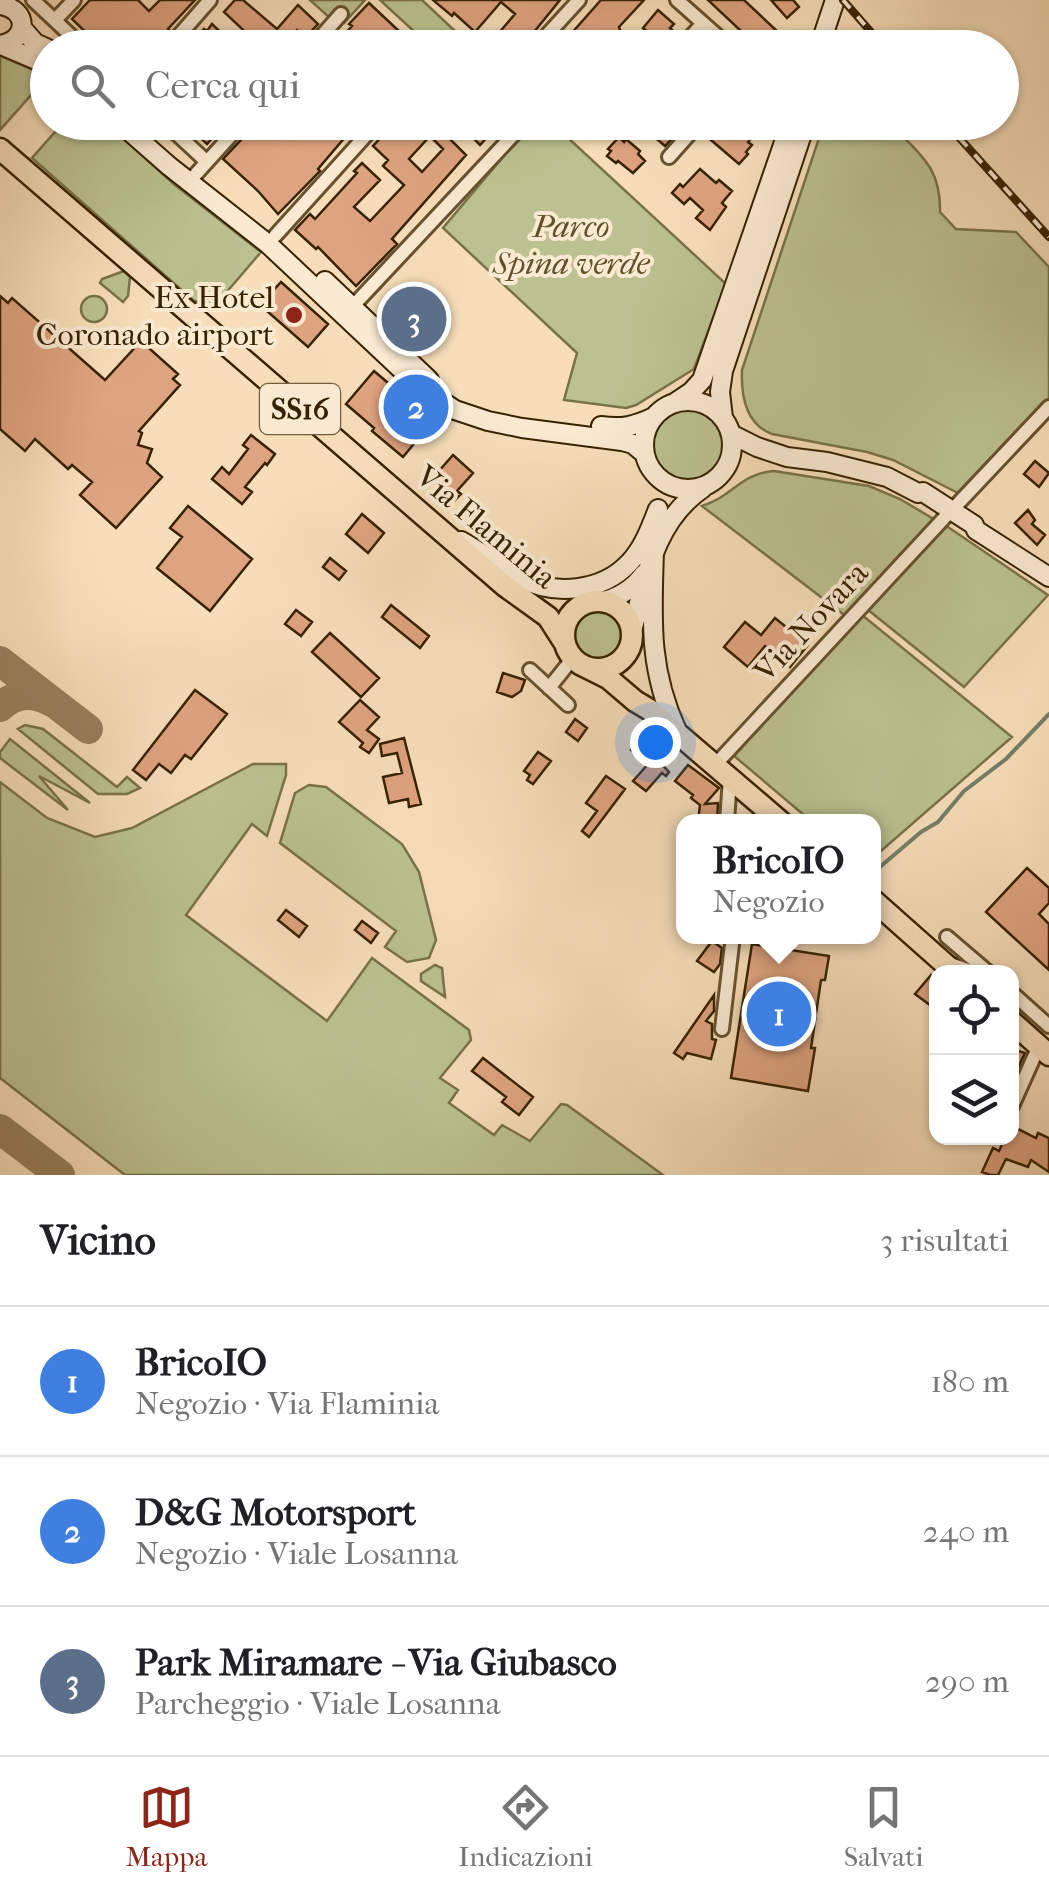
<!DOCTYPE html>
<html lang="it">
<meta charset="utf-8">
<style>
body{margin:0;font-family:"IM FELL French Canon",serif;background:#f2f2f2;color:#202124}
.controls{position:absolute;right:30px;bottom:30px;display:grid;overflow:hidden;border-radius:20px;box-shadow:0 2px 8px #0004}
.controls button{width:90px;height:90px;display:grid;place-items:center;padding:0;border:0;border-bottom:2px solid #e0e0e0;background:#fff;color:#202124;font:50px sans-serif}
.you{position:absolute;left:655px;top:742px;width:35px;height:35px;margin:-25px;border:8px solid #fff;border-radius:50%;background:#1a73e8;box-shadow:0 0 0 15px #1a73e833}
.badge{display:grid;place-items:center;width:65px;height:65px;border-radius:50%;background:#8f2418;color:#fff;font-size:32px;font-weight:700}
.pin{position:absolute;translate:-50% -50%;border:5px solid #fff;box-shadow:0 2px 10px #0006}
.popup{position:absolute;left:676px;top:814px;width:205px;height:130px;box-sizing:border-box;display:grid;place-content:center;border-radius:20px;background:#fff;filter:drop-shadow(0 2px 8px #0005);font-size:32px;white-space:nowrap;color:#757577}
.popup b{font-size:38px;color:#202124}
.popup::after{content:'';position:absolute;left:50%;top:100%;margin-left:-20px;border:20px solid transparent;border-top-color:#fff}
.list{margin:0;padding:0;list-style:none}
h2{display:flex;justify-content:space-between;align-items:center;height:130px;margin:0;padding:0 40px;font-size:42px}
h2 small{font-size:32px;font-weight:400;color:#757577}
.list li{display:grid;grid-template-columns:65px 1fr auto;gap:30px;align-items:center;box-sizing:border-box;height:150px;padding:0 40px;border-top:2px solid #e0e0e0}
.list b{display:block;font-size:38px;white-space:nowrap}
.list p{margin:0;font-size:32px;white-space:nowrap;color:#757577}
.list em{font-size:32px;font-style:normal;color:#757577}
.icon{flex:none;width:55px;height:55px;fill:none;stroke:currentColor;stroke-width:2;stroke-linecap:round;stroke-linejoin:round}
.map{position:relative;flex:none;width:1049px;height:1175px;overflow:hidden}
.search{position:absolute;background:#fff;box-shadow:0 2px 8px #0004;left:30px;right:30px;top:30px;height:110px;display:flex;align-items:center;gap:25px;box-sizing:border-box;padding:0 35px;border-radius:55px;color:#757577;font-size:38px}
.sheet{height:580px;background:#fff}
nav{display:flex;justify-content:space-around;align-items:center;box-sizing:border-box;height:140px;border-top:2px solid #e0e0e0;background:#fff;font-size:28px;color:#757577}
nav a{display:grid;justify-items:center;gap:5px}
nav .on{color:#8f2418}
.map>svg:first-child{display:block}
.green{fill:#bbc190;stroke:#797248;stroke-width:2.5}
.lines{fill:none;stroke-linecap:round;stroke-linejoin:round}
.stream{stroke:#747e69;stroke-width:4}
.taxiway{stroke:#97805c;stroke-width:30}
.building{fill:#dea380;stroke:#372200;stroke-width:2.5;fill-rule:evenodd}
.street-casing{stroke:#67512e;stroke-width:18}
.secondary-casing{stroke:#372200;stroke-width:22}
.primary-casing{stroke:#372200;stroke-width:25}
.street{stroke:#faead2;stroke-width:12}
.secondary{stroke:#faead2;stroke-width:18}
.primary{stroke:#f7deb9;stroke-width:20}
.rail-casing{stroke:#372200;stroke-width:8}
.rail{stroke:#faead2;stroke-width:4;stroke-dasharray:11;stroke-linecap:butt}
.poi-dot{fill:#8f2418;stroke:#faead2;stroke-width:4}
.labels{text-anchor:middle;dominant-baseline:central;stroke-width:8;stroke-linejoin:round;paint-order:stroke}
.shield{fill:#faead2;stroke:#725e3f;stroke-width:2.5}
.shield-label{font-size:30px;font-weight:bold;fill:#372200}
.park-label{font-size:32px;font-style:italic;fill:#5f522b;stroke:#faead2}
.poi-label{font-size:32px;fill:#372200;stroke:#faead2;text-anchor:end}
.street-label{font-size:32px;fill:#372200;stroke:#faead2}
</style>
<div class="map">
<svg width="1049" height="1175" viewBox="0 0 1049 1175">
<rect width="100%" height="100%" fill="#f7deb9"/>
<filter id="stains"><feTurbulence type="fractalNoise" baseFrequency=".002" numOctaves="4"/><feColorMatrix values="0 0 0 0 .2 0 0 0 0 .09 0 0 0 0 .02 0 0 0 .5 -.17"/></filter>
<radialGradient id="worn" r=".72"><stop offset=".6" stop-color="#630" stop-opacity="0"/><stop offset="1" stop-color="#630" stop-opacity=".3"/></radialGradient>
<path class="green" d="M310,0H365L344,23L331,19Z
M380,0H422L472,47H431Z
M0,56L48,76L0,130Z
M63,123H106L175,185L261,252L212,309L204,302L194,301L32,158Z
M513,123H552L726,284L694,369L636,405L626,408L564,400L577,353L443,228L523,133Z
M824,123H890C919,154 941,166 940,212L956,229L1016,232L1049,267V398L960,494L893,460L867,452L772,434C745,424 741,395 742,370Z
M124,271L130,277L128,296L123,302L100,283L102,279Z
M81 309a13 13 0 1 1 26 0a13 13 0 1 1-26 0Z
M652 445a36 36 0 1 1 72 0a36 36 0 1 1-72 0Z
M774,471L869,486L900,499L937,521L847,617L702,506C734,496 739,474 774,471Z
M945,525L1048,595L964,687L867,609Z
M572 636a26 26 0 1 1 52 0a26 26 0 1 1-52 0Z
M862,615L1012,737L874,857V822L811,821L733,755Z
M25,725L43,729L117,787L127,777L140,788L127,794H98L18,729Z
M10,739L90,803L39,776L68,810L0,758V752Z
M253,764H286V775L267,836L252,824L186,915L327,1021L372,958L469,1030L471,1040L440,1078L458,1090L449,1103L494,1135L502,1125L530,1141L561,1104L567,1105L663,1175H125L0,1078V782L47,818L95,837L132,828Z
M309,785L326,787L402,844L419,872L436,940L429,958L407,962L385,947L396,931L280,843L295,793Z
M435,965L442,968L445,997L421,981V974Z"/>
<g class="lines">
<path class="stream" d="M874,872L921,832L938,822L964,791L1006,759L1049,714"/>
<path class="taxiway" d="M0,661L88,729
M0,707C17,692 32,692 52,702
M0,1129L60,1175"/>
</g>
<path class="building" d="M90,0H138L149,11L160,0H195L168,29L170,31L156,48H153L137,33L123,48H102L72,19Z
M235,0H243L277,29L298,5L318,24L305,38L297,30L281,48H249L255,41L224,12Z
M433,0H560L521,48H486L515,14L501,2L475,32L454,13L452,16Z
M601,0H644L619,27L620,30L640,48H555L568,33L570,35Z
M708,0H744L795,48H759Z
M771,0H793L799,7L787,18Z
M369,3L402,34L417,48H391L379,36L369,48H332L352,26L349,24Z
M658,10L674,24L670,28L675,33L664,46L643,28Z
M212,24L237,48H187L204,29L207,31Z
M183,122H215L221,128L207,144Z
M258,122H358L318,169L320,171L278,214L258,191L223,159Z
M400,122H433L466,155L392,239L397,244L356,286L318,247L316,249L295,230L310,214L315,219L357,173L354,171L362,163L380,180L354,207L370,221L404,185L383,166L388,160L373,146L387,131L390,134ZM430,136L443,149L422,172L409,159Z
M468,122H501L480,145L463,128Z
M637,122H669L679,131L665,146Z
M726,122H767L748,142L752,145L746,152L748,154L739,164L711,140Z
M619,137L624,142L626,139L640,151L638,154L645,161L633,173L618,161L616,163L607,156L611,151L608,149Z
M700,169L716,183L719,180L732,191L722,203L726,207L710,230L696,218L703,210L690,198L684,204L672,193L680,184L683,187Z
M281,282L328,324L308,347L260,305Z
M0,296L8,303L12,298L105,380L141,341L178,374L173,379L180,385L139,431L142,433L138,445L152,449L147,463L162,477L116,528L80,495L92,482L72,465L68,469L35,439L25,451L0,429Z
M374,371L433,421L403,457L372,431L374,428L346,404Z
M251,435L275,454L267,465L265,463L245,487L252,492L242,504L212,479L222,467L229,474L248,449L243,445Z
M453,455L473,473L457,491L461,494L455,500L431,480Z
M1035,461L1049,473L1039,487L1024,474Z
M188,506L252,559L210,611L157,568L182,537L170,528Z
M1028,510L1035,520L1032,524L1045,535L1037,545L1015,523Z
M362,514L384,533L368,553L346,534Z
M330,558L346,571L339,580L323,567Z
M391,605L429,636L420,648L382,617Z
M296,610L312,622L301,636L285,624Z
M775,618L808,645L790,667L765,646L748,667L724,647L745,622L761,635Z
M330,633L379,678L361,697L312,652Z
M503,673L525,680L521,691L512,697L497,692Z
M195,690L227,714L191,759L185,755L171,773L159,764L146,780L133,770Z
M360,700L379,717L367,730L379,739L369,753L360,747L363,743L339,722Z
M575,719L587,728L578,741L566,732Z
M646,731L661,743L652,754L669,772L666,776L662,773L646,791L633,781L649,763L631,750Z
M404,738L421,804L409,807L408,799L389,803L383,777L402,773L397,753L382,756L380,744Z
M538,752L551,761L533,784L527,780L530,775L524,771Z
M688,765L719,788L705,804L718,803L717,822H698L700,805L691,798L693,795L675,781Z
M606,776L625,789L589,837L582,831L597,811L586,803Z
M1027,868L1049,888V903L1039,914L1049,924V970L986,912Z
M286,910L307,926L299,937L278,920Z
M362,921L378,933L371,943L355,930Z
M712,941L722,948L720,964L714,972L697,961Z
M752,944L829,956L825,980H821L811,1048H815L808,1091L731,1078Z
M931,975L936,980V998L930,1005L915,994Z
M714,995V1011L706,1021L712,1024V1039L716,1040L711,1059L687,1053L683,1059L674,1053Z
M1012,1049L1025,1053L1015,1074H1012Z
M483,1058L533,1097L519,1115L502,1102L506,1097L472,1071Z
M1012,1126L1036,1138L1038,1133L1049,1138V1172L1031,1160L1028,1167L1006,1159L998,1175H990L982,1172L993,1148L999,1151L1005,1138H1012Z"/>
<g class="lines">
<g class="street-casing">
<path id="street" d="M33,0L84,48
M677,0L731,48
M55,20L74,0
M536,47L579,0
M168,48L210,0
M311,48L341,14
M681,48L703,23
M164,122L207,162
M669,157L700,122
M196,174L243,122
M275,236L378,122
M353,306L516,132
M952,510L1049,407
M530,670L568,705
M549,688L573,658
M715,765L946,516
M727,822L730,777
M947,937L988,972
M947,963L973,972
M1012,993L1049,1026
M722,1029L733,936
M1012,1106L1039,1046"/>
</g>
<g class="secondary-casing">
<path id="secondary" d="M0,5C29,9 29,40 0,45
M22,28L35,43L48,49
M1,45L48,65
M819,48L835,0
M119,122L169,166L268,244L420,387L455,410L488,421L522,428L622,441L633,444L645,454
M325,281L429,380
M644 445a44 44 0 1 1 88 0a44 44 0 1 1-88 0Z
M676,402L691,392L702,380L791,122
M723,418L720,392L723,371L806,122
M601,426C622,429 635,426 654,417
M731,434L757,447L787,457L827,462L887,477L918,493L923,492L974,525L976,530L1049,577
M461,541C481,552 500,567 521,578C554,596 602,592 629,563C643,549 651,527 658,509
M654,551C652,618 648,668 677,731
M600,602C618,598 633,589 644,574
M632,631C646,578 654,521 703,488"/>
</g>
<g class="primary-casing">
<path id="primary" d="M0,149L505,586L548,617L564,642
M564 635a34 34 0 1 1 68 0a34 34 0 1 1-68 0Z
M580,664L608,678L635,701L650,710L781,822
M874,901L954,972
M1012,1022L1049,1055"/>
</g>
<use href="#street" class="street"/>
<use href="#secondary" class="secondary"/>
<use href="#primary" class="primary"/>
<g class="rail-casing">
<path id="rail" d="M843,0L885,48
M945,122L1049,237"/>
</g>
<use href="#rail" class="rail"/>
</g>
<circle class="poi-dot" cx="294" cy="315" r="10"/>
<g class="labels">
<rect class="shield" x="260" y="384" width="80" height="50" rx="8"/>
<g class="shield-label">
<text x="300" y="409">SS16</text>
</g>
<g class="park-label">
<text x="571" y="226">Parco<tspan x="571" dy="37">Spina verde</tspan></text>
</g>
<g class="poi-label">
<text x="274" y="297">Ex Hotel<tspan x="274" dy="37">Coronado airport</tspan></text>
</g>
<g class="street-label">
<text transform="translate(486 527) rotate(40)">Via Flaminia</text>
<text transform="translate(811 622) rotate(-47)">Via Novara</text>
</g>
</g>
<rect width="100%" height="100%" filter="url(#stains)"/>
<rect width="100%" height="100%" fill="url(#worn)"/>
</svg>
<div class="controls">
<button><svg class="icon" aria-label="locate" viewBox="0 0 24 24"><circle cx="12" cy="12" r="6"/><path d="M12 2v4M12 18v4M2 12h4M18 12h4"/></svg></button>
<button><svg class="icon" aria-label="layers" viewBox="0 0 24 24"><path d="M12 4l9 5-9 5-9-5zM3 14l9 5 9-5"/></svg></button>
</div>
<div class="you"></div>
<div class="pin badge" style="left:779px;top:1014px;background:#3f7fe0">1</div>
<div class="popup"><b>BricoIO</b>Negozio</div>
<div class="pin badge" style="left:416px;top:407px;background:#3f7fe0">2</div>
<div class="pin badge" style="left:414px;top:319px;background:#5c6f8a">3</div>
<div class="search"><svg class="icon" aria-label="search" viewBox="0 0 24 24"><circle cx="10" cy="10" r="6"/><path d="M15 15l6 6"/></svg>Cerca qui</div>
</div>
<section class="sheet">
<h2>Vicino<small>3 risultati</small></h2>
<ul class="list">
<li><span class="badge" style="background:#3f7fe0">1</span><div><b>BricoIO</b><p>Negozio · Via Flaminia</p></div><em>180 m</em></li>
<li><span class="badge" style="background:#3f7fe0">2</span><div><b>D&amp;G Motorsport</b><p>Negozio · Viale Losanna</p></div><em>240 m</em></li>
<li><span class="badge" style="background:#5c6f8a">3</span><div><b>Park Miramare - Via Giubasco</b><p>Parcheggio · Viale Losanna</p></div><em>290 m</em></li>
</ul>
</section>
<nav>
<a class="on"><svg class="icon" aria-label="map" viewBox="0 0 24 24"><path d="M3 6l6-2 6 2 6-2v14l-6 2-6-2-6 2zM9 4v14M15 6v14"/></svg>Mappa</a>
<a><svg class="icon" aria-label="directions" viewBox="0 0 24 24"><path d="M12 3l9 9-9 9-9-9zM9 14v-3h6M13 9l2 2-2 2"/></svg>Indicazioni</a>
<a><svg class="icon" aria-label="saved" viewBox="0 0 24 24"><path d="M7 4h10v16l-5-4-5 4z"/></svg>Salvati</a>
</nav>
